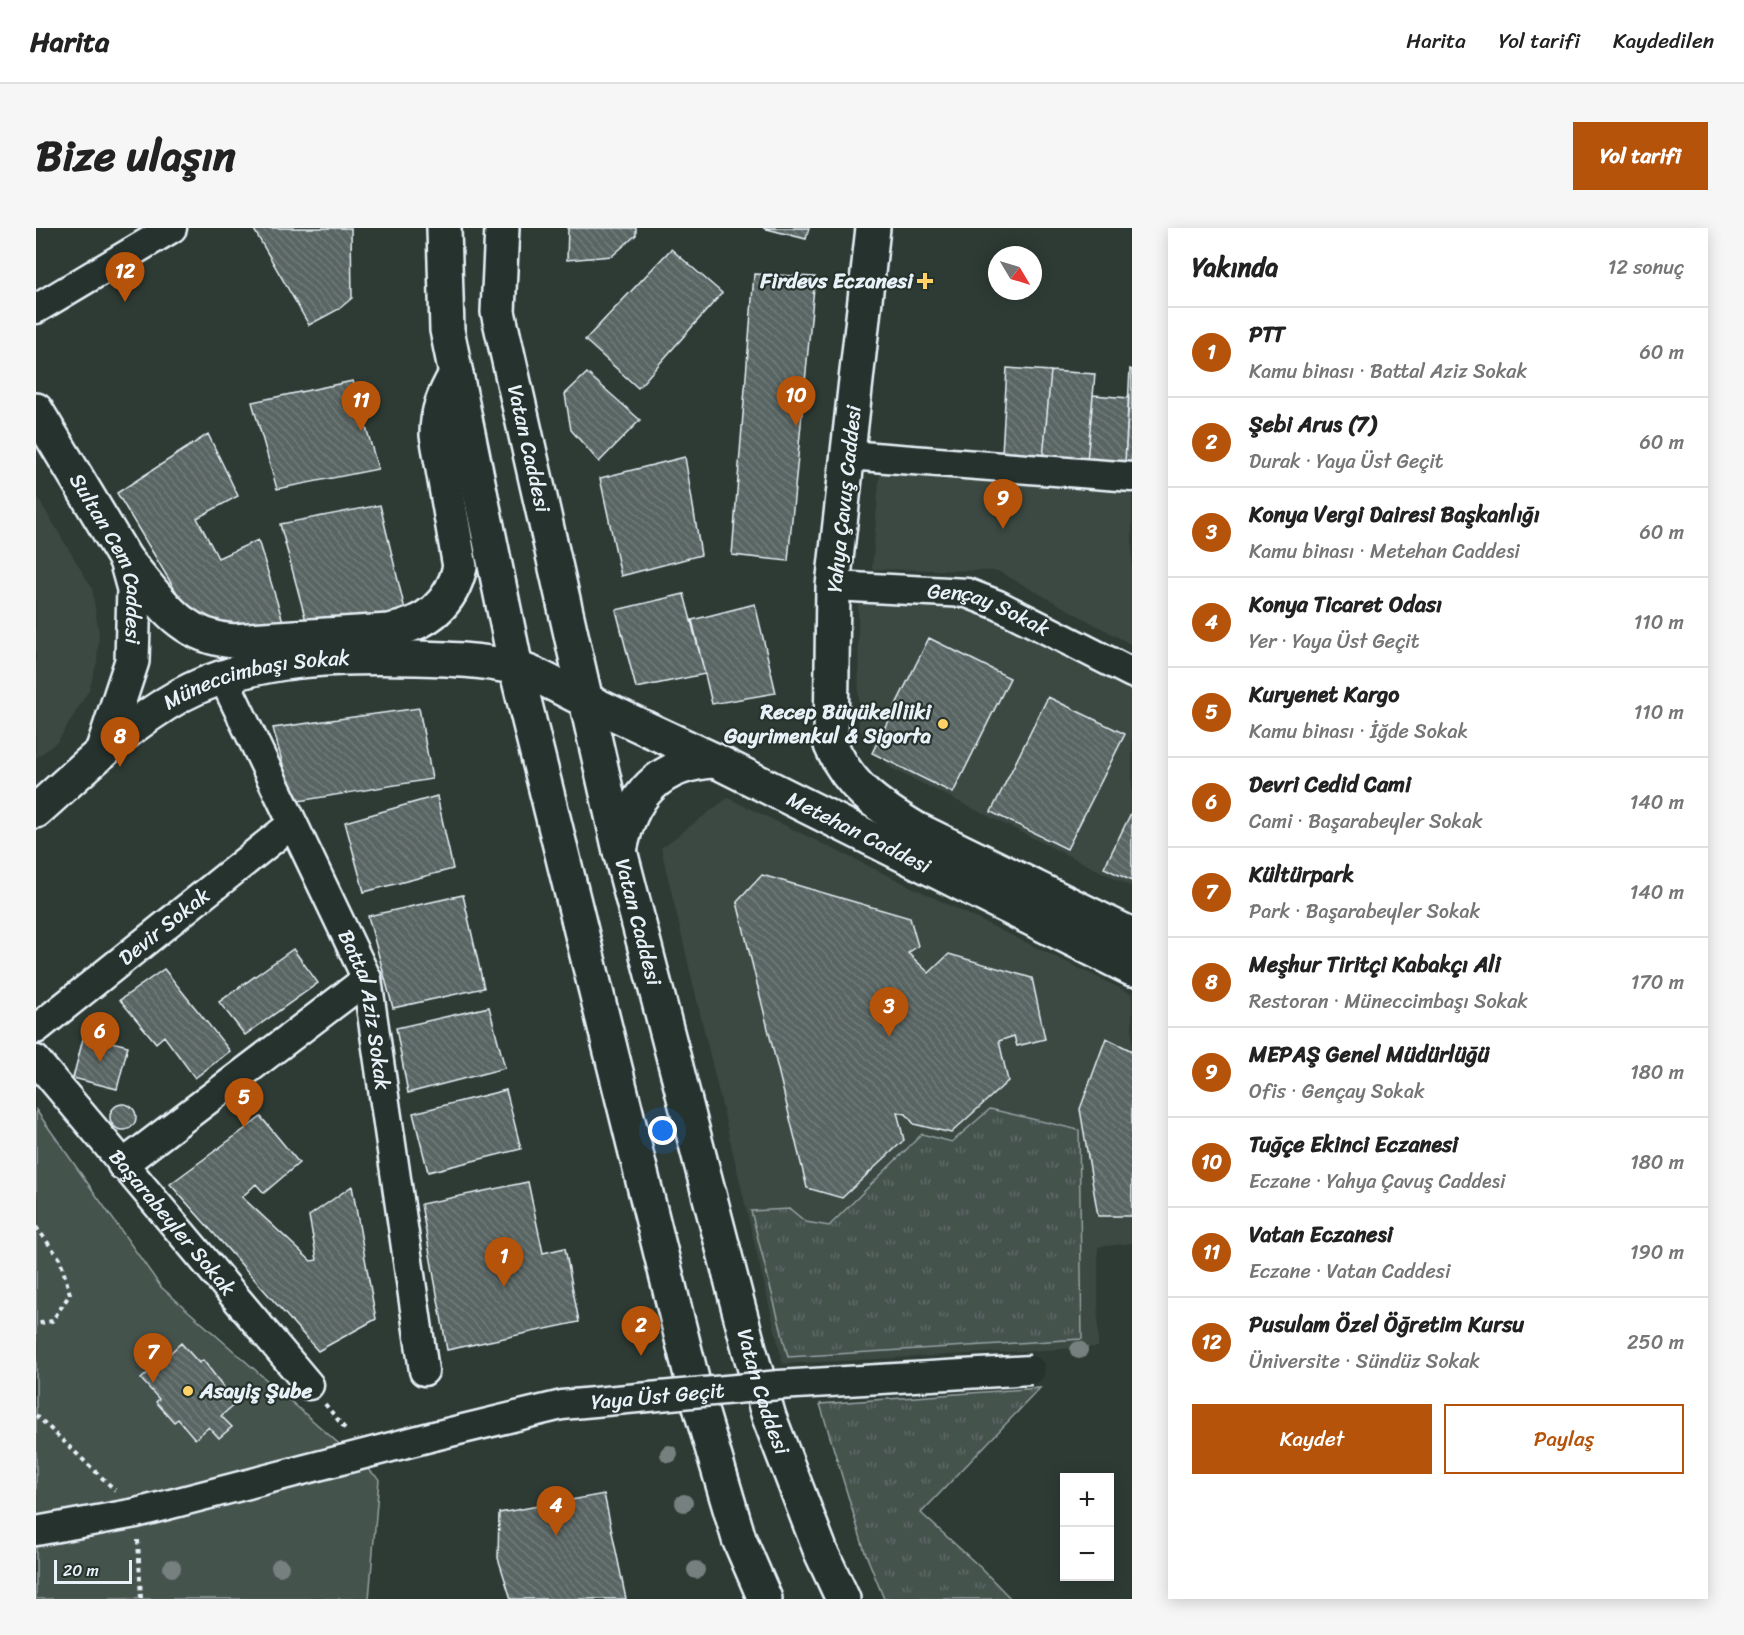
<!DOCTYPE html>
<html lang="tr">
<meta charset="utf-8">
<style>
body{margin:0;font-family:Sriracha,sans-serif;background:#f6f6f6;color:#222}
.controls{position:absolute;right:18px;bottom:18px;display:grid;overflow:hidden;border-radius:0px;box-shadow:0 3px 15px #0003}
.controls button{width:54px;height:54px;display:grid;place-items:center;padding:0;border:0;border-bottom:2px solid #e0e0e0;background:#fff;color:#222;font:30px sans-serif}
.compass{position:absolute;left:952px;top:18px;width:54px;height:54px;border-radius:50%;background:#fff;box-shadow:0 3px 15px #0003;rotate:128deg}
.scale{position:absolute;left:18px;bottom:15px;width:78px;box-sizing:border-box;padding-left:6px;border:3px solid #e8f1f8;border-top:0;font-size:16px;line-height:21px;white-space:nowrap;color:#e8f1f8;-webkit-text-stroke:4px #26332d;paint-order:stroke}
.you{position:absolute;left:627px;top:903px;width:21px;height:21px;margin:-15px;border:4px solid #fff;border-radius:50%;background:#1a73e8;box-shadow:0 0 0 9px #1a73e833}
.badge{display:grid;place-items:center;width:39px;height:39px;border-radius:50%;background:#b45309;color:#fff;font-size:20px;font-weight:700}
.pin{position:absolute;translate:-50% -50px;filter:drop-shadow(0 2px 3px #0008)}
.pin::after{content:'';position:absolute;top:32px;width:21px;height:18px;background:inherit;clip-path:polygon(0 0,100% 0,50% 100%)}
.list{margin:0;padding:0;list-style:none}
h2{display:flex;justify-content:space-between;align-items:center;height:78px;margin:0;padding:0 24px;font-size:26px}
h2 small{font-size:20px;font-weight:400;color:#767676}
.list li{display:grid;grid-template-columns:39px 1fr auto;gap:18px;align-items:center;box-sizing:border-box;height:90px;padding:0 24px;border-top:2px solid #e0e0e0}
.list b{display:block;font-size:22px;white-space:nowrap}
.list p{margin:0;font-size:20px;white-space:nowrap;color:#767676}
.list em{font-size:20px;font-style:normal;color:#767676}
.actions{display:flex;gap:12px;padding:18px 24px}
.actions a{flex:1;padding:14px 0;border:2px solid #b45309;border-radius:0px;text-align:center;font-size:21px;color:#b45309}
.actions .main{background:#b45309;color:#fff}
.map{position:relative;flex:none;width:1096px;height:1371px;overflow:hidden;border-radius:0px}
header{display:flex;align-items:center;gap:36px;box-sizing:border-box;height:84px;padding:0 30px;background:#fff;border-bottom:2px solid #e0e0e0}
header strong{font-size:28px}
nav{display:flex;gap:33px;margin-inline-start:auto;font-size:21px}
.intro{display:flex;align-items:center;justify-content:space-between;box-sizing:border-box;height:144px;padding:0 36px}
h1{margin:0;font-size:42px}
.button{padding:15px 27px;border-radius:0px;background:#b45309;color:#fff;font-size:21px;font-weight:700}
main{display:flex;gap:36px;padding:0 36px}
aside{flex:1;background:#fff;border-radius:0px;box-shadow:0 3px 15px #0003}
.map>svg:first-child{display:block}
.built{fill:#3b4843}
.grass{fill:url(#grass-tufts);stroke:#96a2a3;stroke-width:1.5}
.green{fill:#45524e;stroke:#96a2a3;stroke-width:1.5}
.building{fill:url(#building-back-hatch);stroke:#e8f1f8;stroke-width:1.5}
.lines{fill:none;stroke-linecap:round;stroke-linejoin:round}
.street-casing{stroke:#e8f1f8;stroke-width:33}
.secondary-casing{stroke:#e8f1f8;stroke-width:38}
.primary-casing{stroke:#e8f1f8;stroke-width:38}
.path{stroke:#e8f1f8;stroke-width:4;stroke-dasharray:4.5 4.5;stroke-linecap:butt}
.street{stroke:#26332d;stroke-width:28}
.secondary{stroke:#26332d;stroke-width:33}
.primary{stroke:#26332d;stroke-width:33}
.street-bridge-casing{stroke:#e8f1f8;stroke-width:33;stroke-linecap:butt}
.street-bridge{stroke:#26332d;stroke-width:28}
.tree{fill:#75807f}
.poi-dot{fill:#ffd166;stroke:#26332d;stroke-width:2}
.labels{text-anchor:middle;dominant-baseline:central;stroke-width:4.5;stroke-linejoin:round;paint-order:stroke}
.poi-label{font-size:21px;font-weight:bold;fill:#e8f1f8;stroke:#26332d;text-anchor:end}
.street-label{font-size:21px;fill:#e8f1f8;stroke:#26332d}
</style>
<header>
<strong>Harita</strong>
<nav><a>Harita</a><a>Yol tarifi</a><a>Kaydedilen</a></nav>
</header>
<div class="intro"><h1>Bize ulaşın</h1><a class="button">Yol tarifi</a></div>
<main>
<div class="map">
<svg width="1096" height="1371" viewBox="0 0 1096 1371">
<defs>
<pattern id="grass-tufts" width="24" height="20" patternUnits="userSpaceOnUse" patternTransform="scale(1.5)"><rect width="24" height="20" fill="#45524e"/><path d="M3 7l-1-3M5 7V3M7 7l1-3M15 17l-1-3M17 17v-4M19 17l1-3" fill="none" stroke="#606b68"/></pattern>
<pattern id="building-back-hatch" width="6" height="6" patternUnits="userSpaceOnUse" patternTransform="scale(1.5)"><rect width="6" height="6" fill="#596563"/><path d="M-1 5l2 2M0 0l6 6M5-1l2 2" fill="none" stroke="#717c7a"/></pattern>
</defs>
<rect width="100%" height="100%" fill="#2e3b35"/>
<filter id="ink" filterUnits="userSpaceOnUse"><feTurbulence type="fractalNoise" baseFrequency=".0167" numOctaves="2"/><feDisplacementMap in="SourceGraphic" scale="12" xChannelSelector="R" yChannelSelector="G"/><feConvolveMatrix kernelMatrix="1 2 1 2 8 2 1 2 1" color-interpolation-filters="sRGB"/></filter>
<g filter="url(#ink)">
<path class="built" d="M844,241L1096,262V417L962,343L836,341Z
M0,267L56,360L63,407L61,434L53,462L22,513L0,530Z
M822,371L930,375L1096,459V659L855,540L823,500Z
M692,570L1096,766V1015L1062,1019V1119L747,1136L625,620Z"/>
<path class="grass" d="M954,881L1043,902L1046,1111L752,1129L715,983L754,981L770,994L793,998L886,906L916,914Z
M1004,1160L885,1285L945,1340L975,1371H848L829,1324L784,1176Z"/>
<path class="green" d="M0,882L125,1059L343,1251L333,1371H0Z"/>
<path class="building" d="M217,0H315L316,70L303,81L273,97Z
M532,0H600V7L576,28L531,32Z
M727,0H773L770,11Z
M635,21L686,65L602,160L549,112Z
M718,46L779,49L752,333L696,327Z
M971,140L1015,143L1007,230L966,225Z
M1094,141L1096,142V234H1089Z
M1015,143L1059,146L1051,234L1007,230Z
M551,145L604,192L563,234L535,202L529,166Z
M317,153L342,241L241,261L216,174Z
M1057,167L1093,170L1089,234H1051Z
M172,206L202,268L161,290L182,330L222,312L250,403L174,404L156,390L81,265Z
M649,229L665,327L585,348L564,250Z
M344,277L370,386L273,404L244,296Z
M648,366L669,446L600,460L580,382Z
M719,376L740,465L676,476L656,392Z
M893,410L974,450L917,565L836,525Z
M1012,469L1089,506L1031,621L955,584Z
M383,480L396,551L257,574L237,500Z
M401,568L417,641L328,664L309,594Z
M1096,583V653L1068,640Z
M726,647L874,690L882,718L872,725L893,745L913,726L996,750L1009,811L981,818L978,808L963,813L972,853L915,905L878,896L870,886L861,884L868,912L806,970L771,960L701,674Z
M427,667L448,760L357,780L332,688Z
M257,721L282,755L209,807L183,774Z
M128,741L194,823L159,850L128,808L120,815L84,772Z
M453,779L469,840L372,865L360,800Z
M48,807L92,818L81,861L37,850Z
M1070,810L1096,823V988H1062L1044,881Z
M470,862L485,921L392,944L377,885Z
M74 889a13 13 0 1 1 26 0a13 13 0 1 1-26 0Z
M225,889L263,935L228,965L220,956L206,969L275,1033L281,1032L273,988L316,958L340,1091L282,1123L134,956Z
M492,954L507,1025L529,1020L543,1094L411,1122L385,976Z
M145,1115L163,1135L167,1132L200,1175L185,1188L196,1199L183,1210L173,1199L159,1211L142,1191L138,1194L120,1174L123,1171L105,1151L119,1138L110,1127L122,1117L131,1128Z
M568,1266L590,1371H475L462,1330L463,1285Z"/>
<g class="lines">
<g class="street-casing">
<g id="street">
<path d="M0,81L136,0"/>
<path d="M812,227L1096,249"/>
<path id="s1" d="M797,358L931,365L962,377L1096,445"/>
<path id="s2" d="M187,449L331,751L388,1143"/>
<path id="s3" d="M0,801L256,596"/>
<path id="s4" d="M0,832L273,1157"/>
<path d="M86,937L331,751"/>
<path d="M0,1303L100,1285L398,1208"/>
</g>
</g>
<g class="secondary-casing">
<g id="secondary">
<path d="M837,0L797,358L795,517C813,559 842,578 880,601L1096,707"/>
<path id="s5" d="M0,182L90,332L98,361L96,433L66,524"/>
<path id="s6" d="M549,472L680,533L1096,741"/>
<path d="M584,623C594,568 623,535 680,533"/>
</g>
</g>
<g class="primary-casing">
<g id="primary">
<path d="M408,0L411,102L480,440L657,1155L703,1311L729,1371"/>
<path id="s7" d="M466,0L462,84L584,623L714,1124L733,1189L785,1324L807,1371"/>
<path d="M90,332C124,371 141,408 197,413L353,403C390,396 415,377 424,339L401,207C401,183 408,167 420,146"/>
<path id="s8" d="M0,583C46,542 91,497 145,467C216,429 302,428 380,430C413,431 448,432 479,440C503,446 527,462 549,472"/>
</g>
</g>
<path class="path" d="M0,999L24,1031L34,1066L16,1093L0,1096
M289,1176L311,1203
M0,1187L79,1262
M102,1312L105,1371"/>
<use href="#street" class="street"/>
<use href="#secondary" class="secondary"/>
<use href="#primary" class="primary"/>
<g class="street-bridge-casing">
<g id="street-bridge">
<path id="s9" d="M398,1208L526,1177L743,1157L995,1142"/>
</g>
</g>
<use href="#street-bridge" class="street-bridge"/>
</g>
<g class="tree">
<circle cx="1043" cy="1122" r="9"/>
<circle cx="633" cy="1226" r="9"/>
<circle cx="648" cy="1275" r="9"/>
<circle cx="244" cy="1339" r="9"/>
<circle cx="136" cy="1340" r="9"/>
<circle cx="660" cy="1342" r="9"/>
</g>
</g>
<g class="poi-dot">
<path d="M886 44h6v6h6v6h-6v6h-6v-6h-6v-6h6z"/>
<circle cx="907" cy="496" r="6"/>
<circle cx="152" cy="1163" r="6"/>
</g>
<g class="labels">
<g class="poi-label">
<text x="877" y="53">Firdevs Eczanesi</text>
<text x="895" y="484">Recep Büyükelliiki<tspan x="895" dy="24">Gayrimenkul &amp; Sigorta</tspan></text>
<text x="164" y="1163" text-anchor="start">Asayiş Şube</text>
</g>
<g class="street-label">
<text stroke="none"><textPath href="#s7" startOffset="224">Vatan Caddesi</textPath></text>
<text transform="translate(808 271) rotate(-84)">Yahya Çavuş Caddesi</text>
<text stroke="none"><textPath href="#s5" startOffset="168">Sultan Cem Caddesi</textPath></text>
<text stroke="none"><textPath href="#s1" startOffset="159">Gençay Sokak</textPath></text>
<text stroke="none"><textPath href="#s8" startOffset="264">Müneccimbaşı Sokak</textPath></text>
<text stroke="none"><textPath href="#s6" startOffset="304">Metehan Caddesi</textPath></text>
<text stroke="none"><textPath href="#s7" startOffset="710">Vatan Caddesi</textPath></text>
<text stroke="none"><textPath href="#s3" startOffset="164">Devir Sokak</textPath></text>
<text stroke="none"><textPath href="#s2" startOffset="364">Battal Aziz Sokak</textPath></text>
<text stroke="none"><textPath href="#s4" startOffset="212">Başarabeyler Sokak</textPath></text>
<text stroke="none"><textPath href="#s7" startOffset="1196">Vatan Caddesi</textPath></text>
<text stroke="none"><textPath href="#s9" startOffset="228">Yaya Üst Geçit</textPath></text>
</g>
</g>
</svg>
<div class="controls">
<button>+</button>
<button>−</button>
</div>
<svg class="compass" viewBox="-18 -18 36 36"><path d="M0-13l5 13h-10z" fill="#e53935"/><path d="M0 13l5-13h-10z" fill="#767676"/></svg>
<div class="scale">20 m</div>
<div class="you"></div>
<div class="pin badge" style="left:468px;top:1059px">1</div>
<div class="pin badge" style="left:605px;top:1128px">2</div>
<div class="pin badge" style="left:853px;top:809px">3</div>
<div class="pin badge" style="left:520px;top:1308px">4</div>
<div class="pin badge" style="left:208px;top:900px">5</div>
<div class="pin badge" style="left:64px;top:834px">6</div>
<div class="pin badge" style="left:117px;top:1155px">7</div>
<div class="pin badge" style="left:84px;top:539px">8</div>
<div class="pin badge" style="left:967px;top:301px">9</div>
<div class="pin badge" style="left:760px;top:198px">10</div>
<div class="pin badge" style="left:325px;top:203px">11</div>
<div class="pin badge" style="left:89px;top:74px">12</div>
</div>
<aside>
<h2>Yakında<small>12 sonuç</small></h2>
<ul class="list">
<li><span class="badge">1</span><div><b>PTT</b><p>Kamu binası · Battal Aziz Sokak</p></div><em>60 m</em></li>
<li><span class="badge">2</span><div><b>Şebi Arus (7)</b><p>Durak · Yaya Üst Geçit</p></div><em>60 m</em></li>
<li><span class="badge">3</span><div><b>Konya Vergi Dairesi Başkanlığı</b><p>Kamu binası · Metehan Caddesi</p></div><em>60 m</em></li>
<li><span class="badge">4</span><div><b>Konya Ticaret Odası</b><p>Yer · Yaya Üst Geçit</p></div><em>110 m</em></li>
<li><span class="badge">5</span><div><b>Kuryenet Kargo</b><p>Kamu binası · İğde Sokak</p></div><em>110 m</em></li>
<li><span class="badge">6</span><div><b>Devri Cedid Cami</b><p>Cami · Başarabeyler Sokak</p></div><em>140 m</em></li>
<li><span class="badge">7</span><div><b>Kültürpark</b><p>Park · Başarabeyler Sokak</p></div><em>140 m</em></li>
<li><span class="badge">8</span><div><b>Meşhur Tiritçi Kabakçı Ali</b><p>Restoran · Müneccimbaşı Sokak</p></div><em>170 m</em></li>
<li><span class="badge">9</span><div><b>MEPAŞ Genel Müdürlüğü</b><p>Ofis · Gençay Sokak</p></div><em>180 m</em></li>
<li><span class="badge">10</span><div><b>Tuğçe Ekinci Eczanesi</b><p>Eczane · Yahya Çavuş Caddesi</p></div><em>180 m</em></li>
<li><span class="badge">11</span><div><b>Vatan Eczanesi</b><p>Eczane · Vatan Caddesi</p></div><em>190 m</em></li>
<li><span class="badge">12</span><div><b>Pusulam Özel Öğretim Kursu</b><p>Üniversite · Sündüz Sokak</p></div><em>250 m</em></li>
</ul>
<div class="actions"><a class="main">Kaydet</a><a>Paylaş</a></div>
</aside>
</main>
